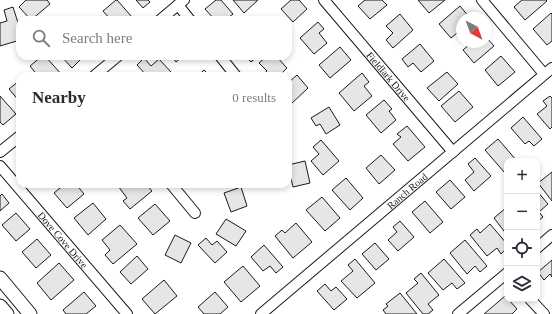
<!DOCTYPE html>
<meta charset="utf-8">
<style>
body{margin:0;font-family:Georgia,serif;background:#f2f2f3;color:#2b2b33}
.controls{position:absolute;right:12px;bottom:12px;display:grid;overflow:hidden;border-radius:8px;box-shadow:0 2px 6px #0003}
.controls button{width:36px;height:36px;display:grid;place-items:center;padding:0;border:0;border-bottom:1px solid #e1e1e2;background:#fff;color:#2b2b33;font:20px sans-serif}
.compass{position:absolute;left:456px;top:12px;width:36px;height:36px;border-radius:50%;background:#fff;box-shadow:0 2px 6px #0003;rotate:139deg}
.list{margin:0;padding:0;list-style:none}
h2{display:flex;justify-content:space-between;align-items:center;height:52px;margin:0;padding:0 16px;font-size:17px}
h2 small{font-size:13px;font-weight:400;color:#7c7c81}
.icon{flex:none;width:22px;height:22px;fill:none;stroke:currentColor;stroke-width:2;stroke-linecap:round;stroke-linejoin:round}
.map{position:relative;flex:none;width:552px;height:314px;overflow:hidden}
.search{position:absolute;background:#fff;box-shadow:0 2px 6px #0003;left:16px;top:16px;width:276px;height:44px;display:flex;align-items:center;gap:10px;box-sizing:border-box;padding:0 14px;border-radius:12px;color:#7c7c81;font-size:15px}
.panel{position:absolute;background:#fff;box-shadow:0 2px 6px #0003;left:16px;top:72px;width:276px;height:116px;border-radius:12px}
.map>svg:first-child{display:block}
.building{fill:#e6e6e6;stroke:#1a1a1a}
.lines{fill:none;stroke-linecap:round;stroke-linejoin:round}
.minor-casing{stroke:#1a1a1a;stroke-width:12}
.major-casing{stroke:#1a1a1a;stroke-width:15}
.minor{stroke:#fff;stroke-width:10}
.major{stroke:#fff;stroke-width:13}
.labels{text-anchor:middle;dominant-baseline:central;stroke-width:3;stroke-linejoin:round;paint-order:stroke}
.street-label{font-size:10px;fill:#1a1a1a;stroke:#fff}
</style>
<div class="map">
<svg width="552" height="314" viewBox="0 0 552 314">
<rect width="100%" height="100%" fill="#fff"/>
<path class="building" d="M26,0H47L50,4L31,20L19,7Z
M116,0H117L132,17L128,20H111L103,11Z
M136,0H148L150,2L143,8Z
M216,0H221L233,14L225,20H215L205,9Z
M233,0H258L244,13Z
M291,0H299L307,9L293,22L281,9Z
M365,0H382L387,5L370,19L358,6Z
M418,0H445L429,13Z
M522,0H546L547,1L525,20L514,7Z
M460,6L470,18H462V29L451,38L439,24Z
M13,7L20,29V40L0,46V23L7,21L4,10Z
M551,13L552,14V41L547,45L533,29Z
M400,14L413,30L393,48L386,40L393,33L386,26Z
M318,22L324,29L319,33L327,43L314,54L300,38Z
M486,37L494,46L474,63L463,50L472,42H486Z
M420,44L434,61L421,72L413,63L408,67L402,59Z
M340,47L351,60L330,78L319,65Z
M42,56H45L62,75L38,76L30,66Z
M61,56H84L72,68Z
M171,56H189L185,60L182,57L176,62Z
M245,56H258L251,62Z
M267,56H276L287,68L279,76H261L267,71L259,63Z
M501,56L515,72L498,86L485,70Z
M144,58L151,66L159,59L171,72L166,76H147L137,65Z
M204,70L210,76H197Z
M447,72L458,84L439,101L427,88Z
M362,73L369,82L364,86L372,96L354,111L339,93Z
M297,75L308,88L290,105L288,103V93L290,91L288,89V83Z
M20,80V102L9,89Z
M459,91L473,107L455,122L441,106Z
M0,96L16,114L3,125L0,122Z
M550,96L552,98V127L550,129L537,114L547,106L543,101Z
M384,100L392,109L389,111L396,120L381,133L366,115Z
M329,107L340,125L326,134L320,124L316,126L311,118Z
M523,117L542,139L534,146L529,141L525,144L511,128Z
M407,126L425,147L408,161L393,144L401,137L397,134Z
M498,139L517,161H507V169L504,172L485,150Z
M321,140L339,161L323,175L311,161L319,154L313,147Z
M381,155L395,170L379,184L366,168Z
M475,158L491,176L474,191L465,180L474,172L468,164Z
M305,161L310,183L293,187L288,165Z
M552,172V201L538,183Z
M346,178L363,198L350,210L332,190Z
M450,180L465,197L451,209L436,192Z
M65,184H76L84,194L67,208L54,193Z
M120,184H146L152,191L130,209L123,201L127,198L118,186Z
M241,187L247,206L231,212L224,193Z
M537,191L548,204L539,212L543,217L537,222Z
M2,194L9,203L0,211V196Z
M322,197L340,218L325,231L306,210Z
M425,201L443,222L430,233L412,212Z
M93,203L106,219L88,235L74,218Z
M155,204L170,221L153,235L138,218Z
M507,207V235L494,218Z
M16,213L30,229L16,241L2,225Z
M226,219L246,231L236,246L216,234Z
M400,221L414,237L398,251L388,240L397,232L393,227Z
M296,223L312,242L293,258L275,236L282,230L285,233Z
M490,224L507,244V248L501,254L497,248L487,256L470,235L477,229L480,233Z
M120,225L137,244L113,264L105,255L110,250L102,240Z
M175,235L191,243L181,263L165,255Z
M206,238L212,245L217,241L227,252L215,263L198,245Z
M37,239L51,255L36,268L22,252Z
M465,240L487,266L480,272L475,266L467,274L450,253Z
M375,243L389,259L376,270L362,254Z
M264,245L283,267L276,273L270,266L263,271L251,257Z
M137,256L148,269L131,284L120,272Z
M355,259L375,283L357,298L341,281L353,271L348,265Z
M444,259L465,283L457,289L452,283L443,290L428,273Z
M552,260V277L550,274L544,280L538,272Z
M59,263L74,280L51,300L37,283Z
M243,266L260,286L241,302L224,282Z
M421,273L439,295L428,304L433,310L428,314H423L406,293L418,283L414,279Z
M164,280L177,296L155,314L142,299Z
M325,284L331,291L336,287L347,299L334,310L317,291Z
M84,292L96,306L86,314H66L63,310Z
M215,292L228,307L220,314H204L198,307Z
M400,293L417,314H386L383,310L388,306L386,304Z
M505,296L507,299H508L517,309L512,314H484Z"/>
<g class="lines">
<g class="minor-casing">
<g id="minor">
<path id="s1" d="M324,0L453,152"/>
<path d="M482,0L544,74"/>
<path d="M178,5L190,20"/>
<path d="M160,20L184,0"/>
<path d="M220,56L236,76"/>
<path d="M94,76L118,56"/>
<path d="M0,152L20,136"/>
<path id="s2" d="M0,166L127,314"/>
<path d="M171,184L195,213"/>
<path d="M537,248L552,235"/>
<path d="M530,299L544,314"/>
<path id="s3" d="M261,314L552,68"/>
<path d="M458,314L507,273"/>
</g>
</g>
<g class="major-casing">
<path id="major" d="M0,278L30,314
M0,306L7,314"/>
</g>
<use href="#minor" class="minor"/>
<use href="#major" class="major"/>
</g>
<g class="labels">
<g class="street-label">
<text stroke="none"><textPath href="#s1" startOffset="100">Fieldlark Drive</textPath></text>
<text stroke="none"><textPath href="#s3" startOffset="191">Ranch Road</textPath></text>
<text stroke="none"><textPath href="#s2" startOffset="97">Dove Cove Drive</textPath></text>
</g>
</g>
</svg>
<div class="controls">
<button>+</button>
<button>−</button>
<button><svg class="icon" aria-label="locate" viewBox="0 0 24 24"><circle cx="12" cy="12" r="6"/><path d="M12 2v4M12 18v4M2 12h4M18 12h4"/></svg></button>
<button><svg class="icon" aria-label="layers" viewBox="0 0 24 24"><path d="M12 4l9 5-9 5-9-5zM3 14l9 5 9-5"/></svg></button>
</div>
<svg class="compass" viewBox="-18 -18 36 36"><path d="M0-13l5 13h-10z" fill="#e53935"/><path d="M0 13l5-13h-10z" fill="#7c7c81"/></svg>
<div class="search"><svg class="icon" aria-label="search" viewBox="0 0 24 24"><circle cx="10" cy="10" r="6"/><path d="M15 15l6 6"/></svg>Search here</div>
<section class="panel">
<h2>Nearby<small>0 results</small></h2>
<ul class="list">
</ul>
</section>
</div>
